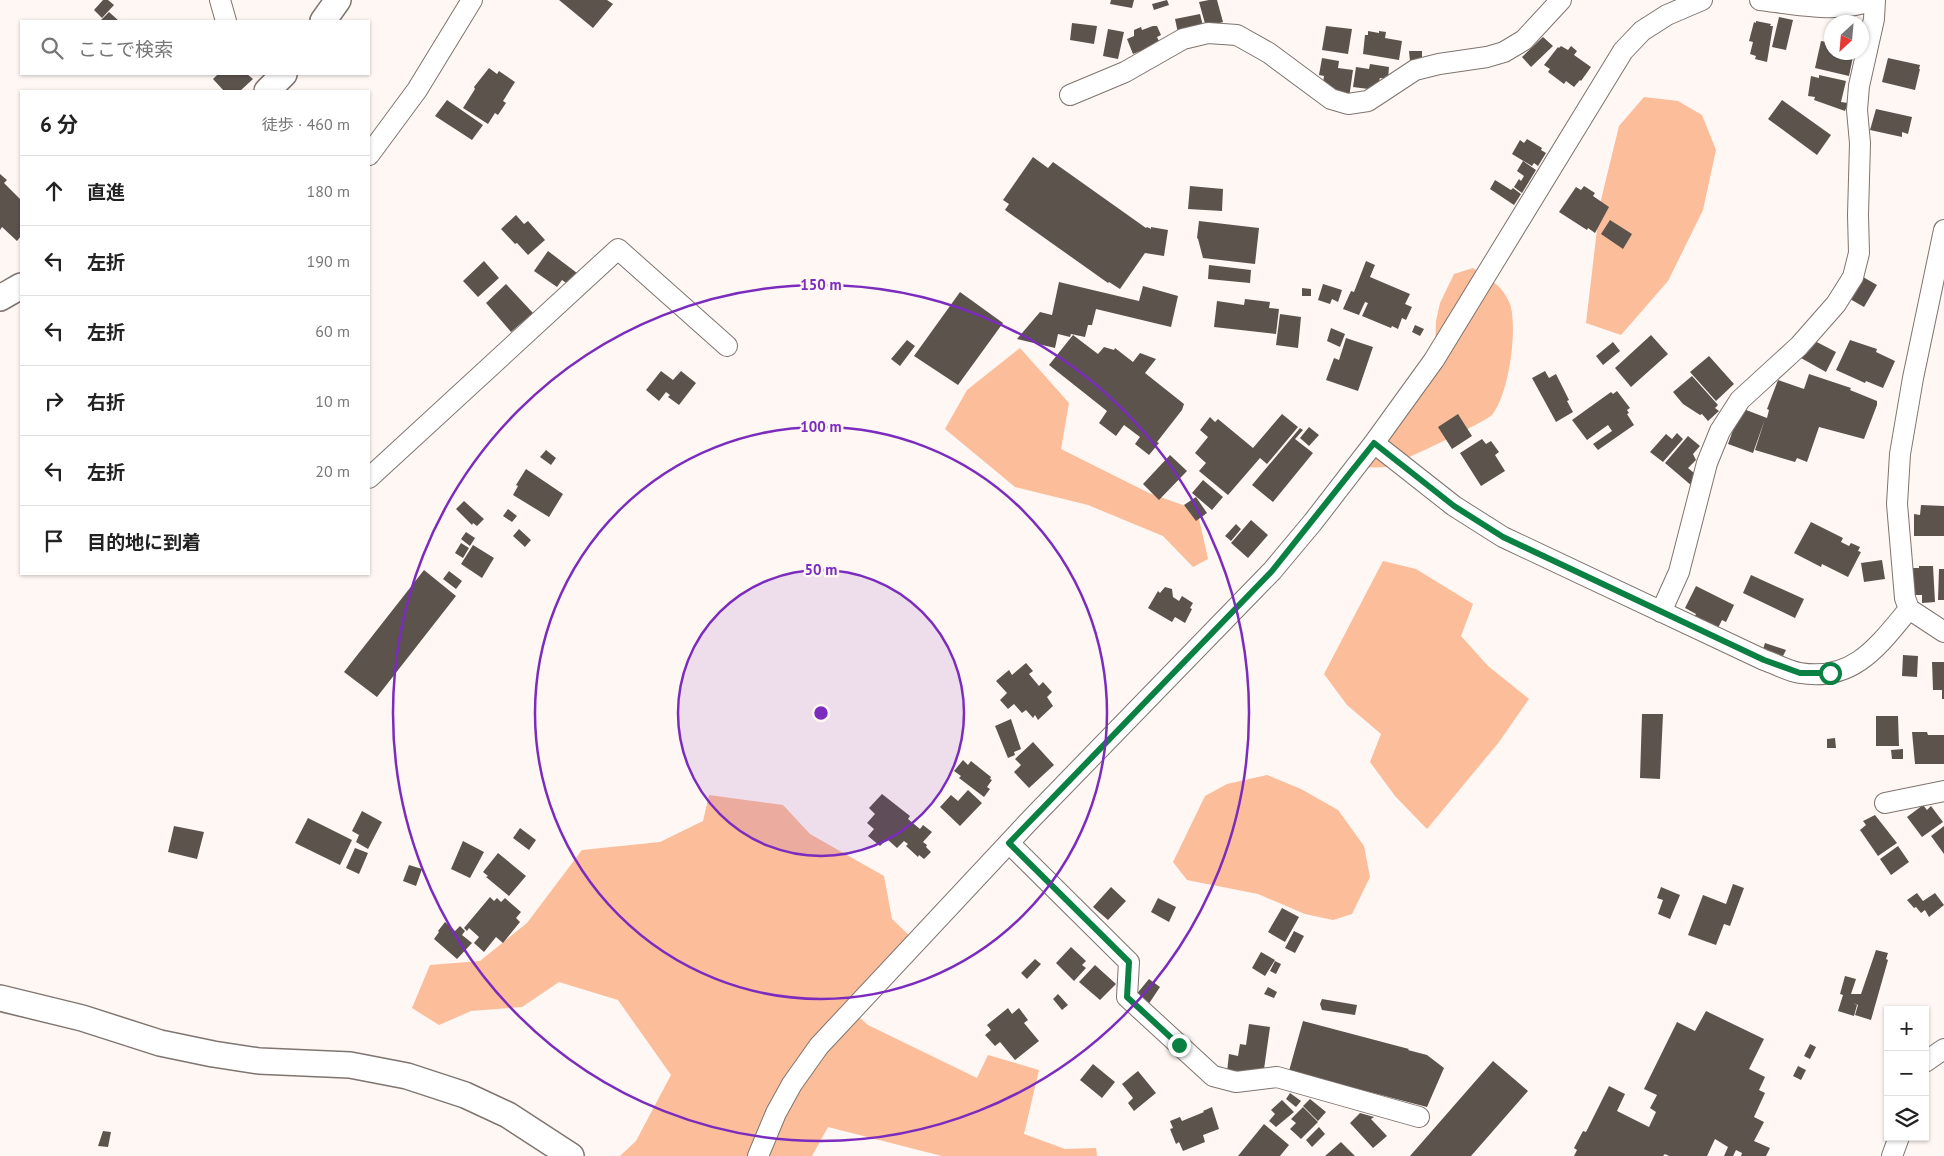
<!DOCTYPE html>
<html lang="ja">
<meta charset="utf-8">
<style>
body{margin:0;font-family:"PT Sans","Noto Sans JP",sans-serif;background:#f2f2f2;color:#222}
.controls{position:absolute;right:15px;bottom:15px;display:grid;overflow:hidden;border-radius:0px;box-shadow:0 1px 4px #0004}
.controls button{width:45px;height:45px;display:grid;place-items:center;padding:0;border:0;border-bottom:1px solid #e0e0e0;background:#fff;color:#222;font:25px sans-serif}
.compass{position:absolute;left:1824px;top:15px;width:45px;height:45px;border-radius:50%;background:#fff;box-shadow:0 1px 4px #0004;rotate:206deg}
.stop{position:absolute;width:15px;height:15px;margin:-11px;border:4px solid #0b8043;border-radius:50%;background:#fff}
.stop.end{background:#0b8043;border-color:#fff;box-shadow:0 1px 5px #0008}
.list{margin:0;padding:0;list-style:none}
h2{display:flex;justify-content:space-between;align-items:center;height:65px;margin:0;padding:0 20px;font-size:21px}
h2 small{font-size:16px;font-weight:400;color:#767676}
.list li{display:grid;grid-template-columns:32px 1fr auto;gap:15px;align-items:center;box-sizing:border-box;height:70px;padding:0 20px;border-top:1px solid #e0e0e0}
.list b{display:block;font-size:19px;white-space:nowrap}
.list em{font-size:16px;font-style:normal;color:#767676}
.icon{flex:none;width:28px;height:28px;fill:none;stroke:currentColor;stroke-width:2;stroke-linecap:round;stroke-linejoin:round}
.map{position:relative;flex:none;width:1944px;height:1156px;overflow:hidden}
.search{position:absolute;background:#fff;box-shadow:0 1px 4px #0004;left:20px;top:20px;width:350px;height:55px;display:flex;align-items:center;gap:12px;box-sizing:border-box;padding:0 18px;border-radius:0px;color:#767676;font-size:19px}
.panel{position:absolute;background:#fff;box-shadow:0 1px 4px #0004;left:20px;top:90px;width:350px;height:485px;border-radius:0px}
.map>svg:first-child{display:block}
.green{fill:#fbbd9a}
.building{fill:#5c534d}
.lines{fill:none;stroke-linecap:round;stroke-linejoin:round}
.minor-casing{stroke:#7f746f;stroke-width:22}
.tertiary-casing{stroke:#7f746f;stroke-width:28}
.minor{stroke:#fff;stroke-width:20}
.tertiary{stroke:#fff;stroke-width:25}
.route{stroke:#0b8043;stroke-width:6}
.ring{fill:none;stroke:#7b2cbf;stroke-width:2.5}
.centre{fill:#7b2cbf;stroke:#fef7f3;stroke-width:2.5}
.ring-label{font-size:15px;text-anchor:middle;font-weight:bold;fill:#7b2cbf;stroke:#fef7f3;stroke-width:5;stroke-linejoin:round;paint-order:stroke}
</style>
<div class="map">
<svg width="1944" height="1156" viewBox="0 0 1944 1156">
<rect width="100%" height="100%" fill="#fef7f3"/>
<path class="green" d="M1644,97L1678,101L1702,115L1716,150L1703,210L1668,281L1621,335L1586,323L1600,204L1619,126Z
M1473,268C1488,277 1503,286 1510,304C1518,329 1509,394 1492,415C1487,421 1395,465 1385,467C1376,468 1365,467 1355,467L1369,432L1393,411L1434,379L1436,321L1440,303L1454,274Z
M1020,348L1069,403L1061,449L1149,493L1197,510L1208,559L1193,567L1163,536L1088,505L1015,487L945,429L967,390Z
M1383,561L1416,569L1473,604L1461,636L1488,666L1529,699L1499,742L1427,829L1395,796L1370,762L1381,734L1347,705L1324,674Z
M1267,775L1301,789L1338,810L1364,846L1370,877L1352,914L1333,920L1305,914L1258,894L1187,880L1173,862L1205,796L1227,784Z
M709,795L783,805L810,834L884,876L892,919L915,941L850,1009L868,1025L977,1078L988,1055L1039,1070L1024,1134L1065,1149L1096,1148L1097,1156H942L828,1127L812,1156H620L636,1141L671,1075L618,1000L559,982L522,1007L471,1011L439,1025L412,1008L430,965L480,961L527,923L582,850L660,842L703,821Z"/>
<path class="building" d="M103,0H108L114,5L102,18L94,10Z
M559,0H607L613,4L593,28Z
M1111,0H1134L1132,8L1110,4Z
M1167,0L1169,5L1154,10L1152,4Z
M1209,0H1217L1223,22L1206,27L1199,2Z
M109,12L119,21H100Z
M1200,14L1203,26L1178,33L1175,19Z
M1779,17L1793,20L1786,50L1772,47Z
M1756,21L1771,24L1770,26H1773L1767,62L1755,59L1756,56L1750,54L1753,42L1749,41L1754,22L1756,23Z
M1072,23L1097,26L1094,44L1070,40Z
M1153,26H1157L1161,35L1157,37L1160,43L1133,54L1127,39L1134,36V30L1141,27L1142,30Z
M1326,26L1352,29L1348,54L1322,50Z
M1108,29L1124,32L1118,59L1103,56Z
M1368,31L1379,33V31L1386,32L1385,38L1402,41L1399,60L1363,54L1365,35H1368Z
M1543,37L1553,46L1531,67L1522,57Z
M1821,41L1832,43V52H1854L1849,76L1815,68Z
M1561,46L1568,50L1571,46L1577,51L1574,55L1591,67L1581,81L1580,80L1574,87L1566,81L1564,84L1548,72L1550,69L1544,65L1558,47L1559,48Z
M1409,51H1422V61H1410Z
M1322,58L1339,61L1338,68L1353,70L1349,98L1327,94L1329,84L1323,83L1324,76L1319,75Z
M1888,58L1920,65L1919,69H1920L1915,90L1882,82Z
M1370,64L1389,67L1388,79L1380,78L1376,90L1353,87L1356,67L1369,69Z
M489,68L497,74L499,71L515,82L503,101L506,103L498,115L495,113L488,124L463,108L475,89L474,87Z
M218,74H247L253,79L240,91H224L213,79Z
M1819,75L1846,81L1841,102L1848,103L1845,111L1814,100L1815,97L1808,96L1811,76L1819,78Z
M447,100L483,125L472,140L435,116Z
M1782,100L1831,135L1817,155L1768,119Z
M1876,109L1912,117L1908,134L1902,132V137L1870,130Z
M1527,139L1542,148L1541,150L1546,153L1538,166L1534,163L1532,166L1512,154L1520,140L1524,143Z
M1033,157L1048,168L1053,162L1146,228L1147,227L1151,229V227L1168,230L1164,256L1145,253L1120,289L1109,282L1108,283L1005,210L1009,204L1003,200Z
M1523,161L1536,170L1522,193L1514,187L1519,179L1521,181L1524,176L1517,171Z
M0,174L7,180L4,183L21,200V236L17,241L2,227L0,230Z
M1495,180L1511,190L1513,188L1521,194L1514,205L1490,189Z
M1190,186L1223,189L1222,211L1188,209Z
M1584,186L1595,193L1593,196L1609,207L1595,233L1588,228L1587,230L1559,212L1576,187L1581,190Z
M516,215L524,224L528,221L545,240L528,255L517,243L515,244L501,229Z
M1610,220L1632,234L1623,249L1601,234Z
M1199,221L1259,228L1255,264L1203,258L1198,239L1197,238Z
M548,251L577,273L569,285L562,280L557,287L534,271Z
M484,261L499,278L478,297L463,281Z
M1366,261L1375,265L1370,277L1410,294L1405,304L1412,307L1406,320L1402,318L1398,329L1392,326L1391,328L1362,316L1368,303L1365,302L1359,315L1343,309L1351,291L1354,292Z
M1209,265L1251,270L1250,283L1208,279Z
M1863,277L1877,285L1864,307L1850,299Z
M1059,282L1139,301L1143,286L1178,296L1171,327L1096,309L1092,325H1088L1085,337L1071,334L1070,337L1058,334L1055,348L1017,339L1040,312L1052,315Z
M506,284L533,313L511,332L486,303Z
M1323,284L1342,290L1338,302L1332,299L1330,304L1318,300Z
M1302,288L1311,289V296H1302Z
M960,292L1003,323L958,385L914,356Z
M1245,299L1270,302L1269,308L1279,309L1276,334L1214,327L1217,301L1244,305Z
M1280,314L1301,317L1298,348L1276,345Z
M1415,325L1424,329L1420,336L1412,332Z
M1331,328L1345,334L1340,347L1327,341Z
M1073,335L1098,354L1104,347L1114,350L1115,348L1133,362L1140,353L1156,359L1145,373L1184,404L1182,410L1157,442L1159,443L1149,455L1135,444L1140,437L1124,425L1116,436L1099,423L1107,411L1049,365Z
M1651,335L1668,354L1631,387L1615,368Z
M1346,338L1373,347L1358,391L1326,380L1334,358L1339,360Z
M1811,339L1836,352L1826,372L1801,358Z
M907,340L915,346L900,366L891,359Z
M1850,340L1877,349L1876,352L1895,361L1883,388L1866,381L1865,383L1836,370Z
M1613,342L1620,351L1603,365L1596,356Z
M1709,356L1734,384L1716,401L1690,372Z
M661,371L673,380L681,371L696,383L679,405L668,397L670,395L666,392L659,401L646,390Z
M1545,371L1549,378L1556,374L1569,400L1567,401L1573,412L1556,422L1532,378Z
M1809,374L1851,388L1850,390L1877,401V405L1864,439L1819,427L1807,462L1797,458L1795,462L1755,450L1765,419L1753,453L1728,444L1741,408L1767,418L1769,410L1767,409L1778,380L1804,389Z
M1692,376L1718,405L1715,408L1719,411L1708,421L1702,414L1700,415L1683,404L1673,392Z
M1617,391L1630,408L1627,410L1629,413L1627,414L1634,425L1598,450L1593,444L1612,431L1608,425L1587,440L1572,420L1611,392L1613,394Z
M1282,414L1298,427L1267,464L1260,458L1228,495L1199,471L1206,463L1195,453L1208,437L1200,430L1210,417L1215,422L1218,419L1253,448Z
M1458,414L1472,436L1452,449L1438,427Z
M1309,427L1319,435L1309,446L1300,438Z
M1300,428L1303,430L1295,439L1313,453L1273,502L1252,485Z
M1677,433L1683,439L1663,462L1650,452L1666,434L1672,439Z
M1688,436L1700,446L1693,454L1696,460L1688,468L1694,473L1692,486L1665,463Z
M1482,439L1486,444L1491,441L1499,452L1495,455L1505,471L1481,486L1460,453Z
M546,450L556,458L551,465L540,457Z
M1170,455L1187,471L1159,500L1143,484Z
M526,469L563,494L549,517L513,495L518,486L516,485Z
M1203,480L1223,497L1212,510L1192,493Z
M1196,497L1207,513L1196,521L1184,505Z
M464,501L484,519L477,526L473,523L472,525L456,509Z
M1921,505L1944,506V536H1914V514L1920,515Z
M508,509L517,516L512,522L503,516Z
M1251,520L1268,535L1248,558L1231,543Z
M1811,522L1843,538L1841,542L1849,546L1851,543L1860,547L1858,551L1861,552L1848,577L1822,564L1821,567L1794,553Z
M1236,524L1241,529L1231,541L1225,536Z
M519,529L531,540L525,547L513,536Z
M466,532L475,538L470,546L461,539Z
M461,543L469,548L463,558L455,553Z
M473,545L494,558L482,578L461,564Z
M1882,560L1885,579L1864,582L1861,563Z
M1919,566H1933L1935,602L1922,603V595H1913L1909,568H1919Z
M1939,569H1944V600H1938Z
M424,570L456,596L377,697L344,672Z
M449,571L462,581L456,589L443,579Z
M1751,575L1804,599L1795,618L1743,593Z
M1696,586L1734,605L1726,622L1722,620L1718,628L1695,616L1696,614L1685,608Z
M1165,587L1172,589L1173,597L1179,601L1182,596L1193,603L1190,608L1192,609L1185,623L1175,617L1172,622L1148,608L1158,591L1160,593Z
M1765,643L1786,650L1783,656L1763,649Z
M1903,655L1918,656L1917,677L1902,676Z
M1932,662H1944V699H1942V690H1933Z
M1026,663L1033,671L1029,674L1039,686L1043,682L1052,692L1047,697L1053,706L1038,720L1035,715L1033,718L1026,710L1022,713L1014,704L1008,709L1000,700L1007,693L996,681L1009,670L1012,675Z
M1642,714H1663L1660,779L1640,778Z
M1876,716H1898L1899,746H1876Z
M1011,719L1021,749L1014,752L1015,755L1008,758L995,726Z
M1912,732H1927L1928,735H1944V764H1915Z
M1835,738L1836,748H1827V739Z
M1033,742L1054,765L1029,788L1014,772L1021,765L1015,759Z
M1903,749V759H1892L1891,750Z
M963,760L968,765L971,761L991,777L990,779L992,780L987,787L990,789L984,797L959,778L961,776L954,771Z
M968,790L982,803L960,826L940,807L951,795L958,801Z
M882,794L910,816L908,819L920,829L923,825L932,832L923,842L927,845L926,847L931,852L924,859L919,855L918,857L906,846L908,844L904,841L897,848L887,839L880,846L868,836L874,829L867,823L875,814L869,808Z
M1923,805L1927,810L1931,806L1943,822L1922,837L1907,817Z
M362,811L382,822L368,849L356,842L359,835L352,831Z
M1875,815L1897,843L1878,856L1860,830L1866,825L1863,821Z
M308,818L352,840L340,865L295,843Z
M174,826L204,832L197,859L168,852Z
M1944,826V854L1931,836Z
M520,828L536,840L529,850L513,838Z
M463,841L484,852L470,878L451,869Z
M1898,846L1909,862L1891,875L1880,859Z
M355,848L368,853L359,874L346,868Z
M498,853L526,876L509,896L486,877L488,876L483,872Z
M409,865L422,869L416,886L403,881Z
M1733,884L1744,888L1730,926L1724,924L1716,945L1688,935L1703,895L1726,904Z
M1111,887L1126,901L1108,920L1093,907Z
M1661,887L1680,895L1670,919L1658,914L1663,900L1657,898Z
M1917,893L1923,901L1935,893L1944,905L1929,917L1925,910L1921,913L1916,907L1914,908L1907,900Z
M490,897L494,901L497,898L501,902L505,898L521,912L516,918L520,922L503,943L496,937L484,952L474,943L479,937L469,928L467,931L464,928Z
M1158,898L1176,907L1169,922L1151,912Z
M1282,908L1299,917L1285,942L1268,932Z
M445,922L455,931L460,926L465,931L462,935L472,943L457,959L434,939L439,932L438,931Z
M1294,931L1304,936L1295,953L1285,948Z
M1071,947L1086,961L1082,965L1086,968L1074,981L1056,963Z
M1876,950L1888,953L1886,959L1888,960L1871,1020L1855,1015L1858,1005L1853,1003L1857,1005L1854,1016L1838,1011L1843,995L1840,994L1845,976L1856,979L1851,994H1861Z
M1261,952L1275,960L1265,976L1252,968Z
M1035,959L1041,964L1027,979L1021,973Z
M1275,961L1281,964L1276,974L1270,971Z
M1095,965L1116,984L1100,1000L1079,982Z
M1149,979L1160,987L1148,1005L1135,996Z
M1268,987L1277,992L1274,998L1264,994Z
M1058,994L1068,1005L1062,1010L1053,999Z
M1322,999L1357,1005L1355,1015L1322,1010L1320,1004Z
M1008,1008L1012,1014L1019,1008L1028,1020L1024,1023L1039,1041L1015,1060L1000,1042L995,1046L985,1035L991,1030L987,1025Z
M1706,1011L1764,1039L1749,1069L1765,1077L1759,1090L1765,1093L1754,1117L1764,1122L1754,1141L1770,1148L1766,1156H1741L1742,1153L1736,1150L1733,1156H1724L1728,1147L1715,1139L1707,1156H1669L1665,1154L1663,1156H1574L1577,1150L1574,1148L1583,1131L1586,1132L1609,1086L1625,1094L1617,1111L1649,1127L1656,1112L1650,1108L1657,1095L1644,1089L1677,1022L1695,1031Z
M1303,1021L1409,1049L1408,1050L1427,1055L1444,1068L1427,1107L1289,1071Z
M1249,1024L1270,1027L1264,1069L1259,1068V1070L1236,1076L1227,1072L1229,1054L1238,1056L1240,1044L1246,1045Z
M1810,1044L1816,1047L1810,1059L1804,1056Z
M1493,1061L1528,1091L1471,1156H1410Z
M1093,1064L1115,1082L1102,1098L1080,1080Z
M1798,1066L1806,1070L1801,1080L1793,1076Z
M1138,1071L1156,1093L1134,1111L1128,1103L1133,1098L1122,1084Z
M1290,1093L1301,1101L1296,1107L1286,1099Z
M1310,1099L1326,1112L1318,1121L1303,1106Z
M1282,1100L1294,1112L1276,1127L1269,1121L1275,1114L1271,1110Z
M1212,1107L1219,1129L1203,1135L1205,1142L1183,1151L1179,1142L1176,1144L1170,1129L1173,1128L1170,1121L1180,1117L1182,1121L1204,1112L1203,1111Z
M1303,1107L1318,1122L1301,1139L1290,1129L1296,1123L1291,1119Z
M1360,1113L1374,1117L1371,1119L1387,1136L1373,1148L1350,1123Z
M1264,1124L1289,1145L1280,1156H1238Z
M1319,1127L1325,1134L1312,1147L1306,1140Z
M103,1131L111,1132L108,1147L98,1146Z
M1341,1142L1355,1156H1325Z"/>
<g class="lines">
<g class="minor-casing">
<path id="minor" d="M220,0L226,21
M1760,0C1793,4 1841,14 1872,0
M1070,95L1125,72L1183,39L1208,33L1237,35L1269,53L1331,99L1348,104L1368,101L1415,70L1439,64L1487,57L1504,52L1524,40L1561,0
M369,155L417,90L472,0
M1944,230L1913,378L1900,454L1897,504L1905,598L1909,609L1944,632
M1374,443L1454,506L1503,537L1764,660C1776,664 1788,671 1800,673C1854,682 1879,645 1909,609
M369,478L618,249L727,346
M1661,612L1679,572L1707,463L1720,431L1740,400L1799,346L1836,304L1853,277L1859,253L1858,215L1860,143L1857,110L1859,86L1874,19L1875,0
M1885,803L1944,791
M1009,843L1129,962L1127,997L1213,1076L1236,1082L1277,1077L1419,1117
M1925,1062L1944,1049
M758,1156L776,1113L792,1084L819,1046L1033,817L1272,571L1313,522L1374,443L1434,360L1623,51L1642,31L1667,15L1702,0
M1892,1156L1899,1137"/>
</g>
<g class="tertiary-casing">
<path id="tertiary" d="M323,21L338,0
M267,91L284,74
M0,298L21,286
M0,998L82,1018L160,1043L213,1054L259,1061L350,1065L407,1076L465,1095L508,1115L571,1156"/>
</g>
<use href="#minor" class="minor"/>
<use href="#tertiary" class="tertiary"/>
</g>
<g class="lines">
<path class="route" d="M1179,1045L1127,997L1129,962L1009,843L1272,571L1374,443L1454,506L1503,537L1764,660L1800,673H1830"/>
</g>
<circle cx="821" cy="713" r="143" fill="#7b2cbf" fill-opacity=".12"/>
<g class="ring">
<circle cx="821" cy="713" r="143"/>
<circle cx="821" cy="713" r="286"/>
<circle cx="821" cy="713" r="428"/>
</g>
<circle cx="821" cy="713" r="8" class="centre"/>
<g class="ring-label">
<text x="821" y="290">150 m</text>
<text x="821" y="432">100 m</text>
<text x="821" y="575">50 m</text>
</g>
</svg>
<div class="controls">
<button>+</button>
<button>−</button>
<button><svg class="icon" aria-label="layers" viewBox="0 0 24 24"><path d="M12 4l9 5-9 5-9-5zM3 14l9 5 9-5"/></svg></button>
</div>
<svg class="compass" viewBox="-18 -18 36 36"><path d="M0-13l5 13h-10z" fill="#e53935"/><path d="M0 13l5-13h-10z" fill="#767676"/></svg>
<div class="stop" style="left:1830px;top:673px"></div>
<div class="stop end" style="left:1179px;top:1045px"></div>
<div class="search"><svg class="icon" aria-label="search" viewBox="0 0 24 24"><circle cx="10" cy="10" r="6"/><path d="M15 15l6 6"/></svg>ここで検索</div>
<section class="panel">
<h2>6 分<small>徒歩 · 460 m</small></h2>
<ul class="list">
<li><svg class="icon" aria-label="ahead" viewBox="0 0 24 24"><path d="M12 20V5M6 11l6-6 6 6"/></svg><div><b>直進</b></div><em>180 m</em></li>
<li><svg class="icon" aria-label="left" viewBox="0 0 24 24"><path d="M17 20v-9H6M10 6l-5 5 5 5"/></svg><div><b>左折</b></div><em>190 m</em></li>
<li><svg class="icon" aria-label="left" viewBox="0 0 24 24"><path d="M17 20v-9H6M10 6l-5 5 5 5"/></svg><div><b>左折</b></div><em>60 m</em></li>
<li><svg class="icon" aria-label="right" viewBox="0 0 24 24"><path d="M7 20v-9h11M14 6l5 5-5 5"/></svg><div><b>右折</b></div><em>10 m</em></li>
<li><svg class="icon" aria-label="left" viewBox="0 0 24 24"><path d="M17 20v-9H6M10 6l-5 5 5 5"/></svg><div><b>左折</b></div><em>20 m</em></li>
<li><svg class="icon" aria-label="arrive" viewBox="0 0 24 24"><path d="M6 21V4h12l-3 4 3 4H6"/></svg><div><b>目的地に到着</b></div></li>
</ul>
</section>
</div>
